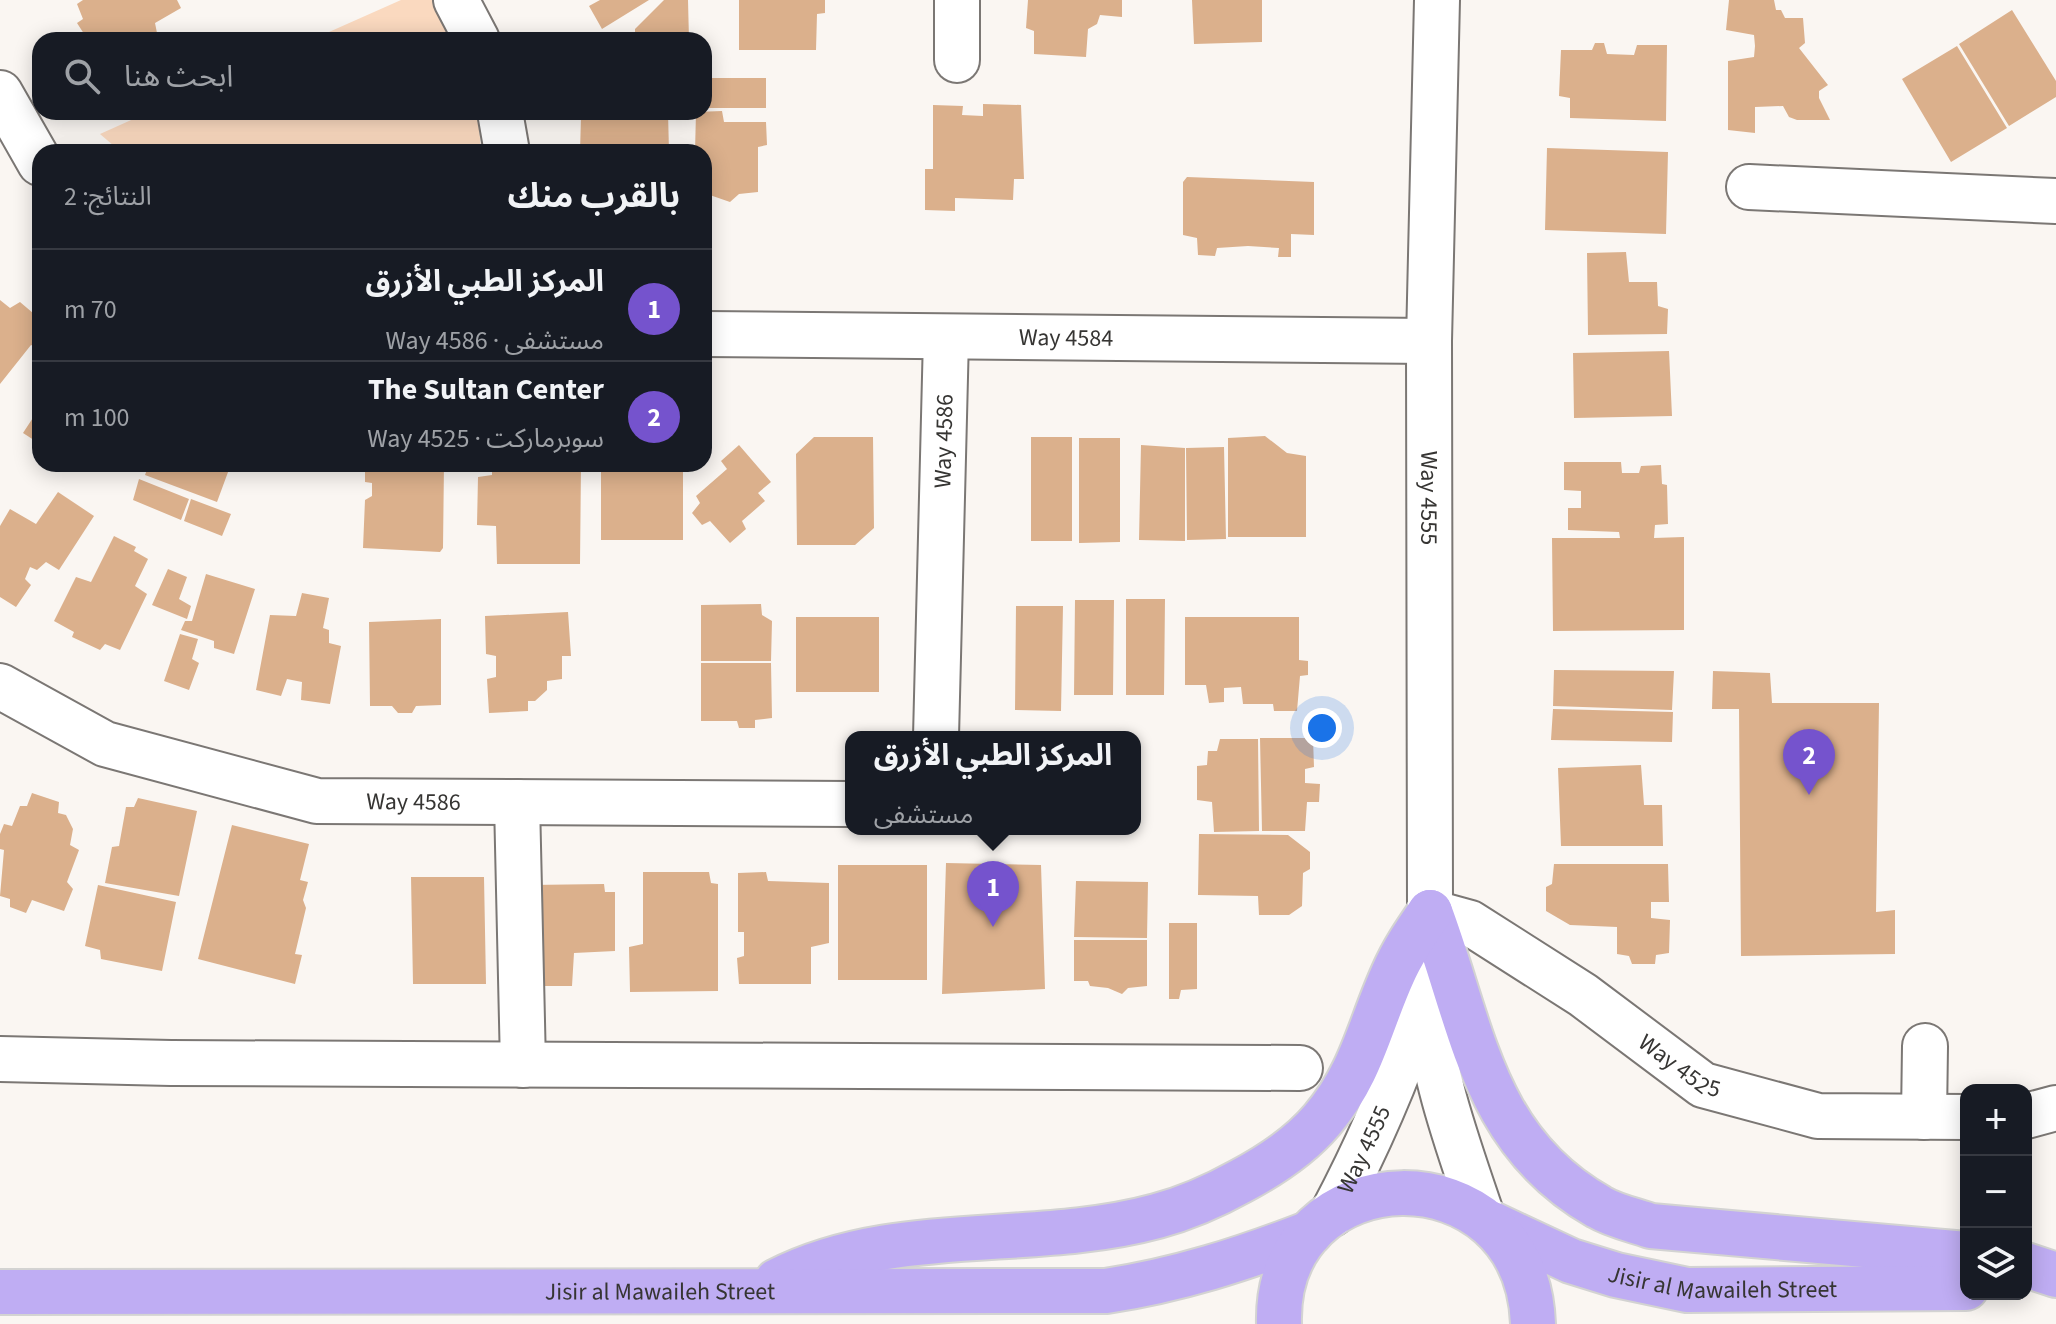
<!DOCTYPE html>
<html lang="ar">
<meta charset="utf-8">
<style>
body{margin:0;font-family:"Source Sans 3","Noto Sans Arabic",sans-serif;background:#20242c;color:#f1f3f6;direction:rtl}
.controls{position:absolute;right:24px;bottom:24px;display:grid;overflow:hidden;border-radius:16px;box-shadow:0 4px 20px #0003}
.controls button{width:72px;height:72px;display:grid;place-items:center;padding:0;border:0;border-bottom:2px solid #363941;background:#171b24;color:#f1f3f6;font:40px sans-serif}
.you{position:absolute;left:1322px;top:728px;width:28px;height:28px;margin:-20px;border:6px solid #fff;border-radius:50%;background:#1a73e8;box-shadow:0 0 0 12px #1a73e833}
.badge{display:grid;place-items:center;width:52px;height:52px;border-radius:50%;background:#7553cd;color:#fff;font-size:26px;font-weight:700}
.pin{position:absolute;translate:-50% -66px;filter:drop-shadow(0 2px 4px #0008)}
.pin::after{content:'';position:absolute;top:42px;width:28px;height:24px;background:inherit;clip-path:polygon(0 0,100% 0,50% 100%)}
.popup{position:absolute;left:845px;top:731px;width:296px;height:104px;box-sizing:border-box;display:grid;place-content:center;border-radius:16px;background:#171b24;filter:drop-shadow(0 2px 6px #0005);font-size:26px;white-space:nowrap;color:#9ea1a6}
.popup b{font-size:30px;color:#f1f3f6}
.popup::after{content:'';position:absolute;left:50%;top:100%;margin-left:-16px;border:16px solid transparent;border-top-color:#171b24}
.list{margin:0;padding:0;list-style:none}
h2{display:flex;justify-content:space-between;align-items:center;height:104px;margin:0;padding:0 32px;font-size:34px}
h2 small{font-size:26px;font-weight:400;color:#9ea1a6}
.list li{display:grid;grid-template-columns:52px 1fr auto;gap:24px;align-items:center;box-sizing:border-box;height:112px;padding:0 32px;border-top:2px solid #363941}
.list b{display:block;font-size:30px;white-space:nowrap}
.list p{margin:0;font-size:26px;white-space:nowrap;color:#9ea1a6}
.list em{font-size:26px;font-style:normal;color:#9ea1a6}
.icon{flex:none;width:44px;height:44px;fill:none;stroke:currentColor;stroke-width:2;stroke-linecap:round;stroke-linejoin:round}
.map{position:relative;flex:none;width:2056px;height:1324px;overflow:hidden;direction:ltr}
.search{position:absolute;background:#171b24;box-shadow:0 4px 20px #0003;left:32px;top:32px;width:680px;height:88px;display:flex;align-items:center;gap:20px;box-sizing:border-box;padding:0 28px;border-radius:24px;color:#9ea1a6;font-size:30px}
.panel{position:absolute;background:#171b24;box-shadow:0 4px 20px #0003;left:32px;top:144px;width:680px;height:328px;border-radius:24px;direction:rtl}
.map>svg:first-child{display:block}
.green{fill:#fad9bf}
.building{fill:#dbb08c}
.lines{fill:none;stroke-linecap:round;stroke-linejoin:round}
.minor-casing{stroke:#7b7774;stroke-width:48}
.major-casing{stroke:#d3d3d2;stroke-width:48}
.minor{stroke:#fff;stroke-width:44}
.major{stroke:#bfadf3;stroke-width:44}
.labels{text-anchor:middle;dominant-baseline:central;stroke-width:8;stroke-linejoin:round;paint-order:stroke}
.street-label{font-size:24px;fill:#363533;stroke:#fff}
</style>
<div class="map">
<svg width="2056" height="1324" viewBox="0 0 2056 1324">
<rect width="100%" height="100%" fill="#faf6f2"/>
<path class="green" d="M401,0H433L450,40H311Z
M149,112H478L481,152H121L100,134Z"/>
<path class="building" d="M83,0H177L181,8L155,23L157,33L144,40H88L77,23L83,19L77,4Z
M600,0H649L602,29L589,6Z
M664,0H688L689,40H635V29Z
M739,0H825V13L817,14L816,50H739Z
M1028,0H1122V17L1100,15L1097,24L1088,29L1086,57L1034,54V31L1026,28Z
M1192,0H1262V42L1194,44Z
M1729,0H1774L1776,10H1781L1785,18H1803L1805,43L1799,48L1828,85L1819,91V98L1830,120H1797L1789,117L1783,106L1755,107V133L1728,130V61L1754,57L1755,46L1754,35L1726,30Z
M2012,10L2056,81V97L2009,126L1959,44Z
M1595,43H1604L1607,54L1634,55L1637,45H1667L1666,121L1570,118V98L1559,96L1561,50H1592Z
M1957,46L2007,128L1951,162L1902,79Z
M704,78H766V108H704Z
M983,104L1021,105L1024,179H1014L1013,200L955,198V211L925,210V169H933V105L963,106L962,115L983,116Z
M722,111L724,122H766L767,145L758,147V192L739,194L730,202L704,193V152H695L696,112Z
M612,112H668L669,152H580L581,117H610Z
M1547,148L1668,152L1666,234L1545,230Z
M1187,177L1314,182V235L1291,234V257H1278L1279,248L1248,246L1217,248L1215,256L1198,255L1197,238L1183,235V182Z
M1626,252L1629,282H1657L1658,306L1668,309L1667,334L1588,335L1587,253Z
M0,300L10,308L20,302L40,319V349L31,345L0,384Z
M1669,351L1672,416L1574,418L1573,353Z
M40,407V444L23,433Z
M1265,436L1287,453L1306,456V537H1228V438Z
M814,437H873L874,528L855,545H797L796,454Z
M1031,437H1072V541H1031Z
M1079,438H1120V542L1079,543Z
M739,445L771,482L758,493L765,501L742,521L746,529L730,543L710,521L702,525L692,513L700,503L696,496L727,469L721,461Z
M1141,445L1185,448V541L1139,540Z
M1224,447L1226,539L1187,540L1186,448Z
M1564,462H1621L1622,473H1639L1641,466L1661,465L1662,484L1667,485L1668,524L1655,525L1654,538L1684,537V630L1553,631L1552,538H1620L1619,532L1568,530V508H1581V491L1564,490Z
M149,464H231L217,502L145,475Z
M365,464H444L443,548L440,552L363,548L365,500L372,496V483L365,482Z
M492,464H581L580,564H497L496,526L477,525L478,477L492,475Z
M601,464H683V540H601Z
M139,479L189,499L181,520L133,500Z
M58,492L94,516L59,570L46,562L37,570L30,567L25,579L31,585L16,607L0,597V526L10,509L36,524Z
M191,499L231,514L222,536L184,521Z
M114,536L136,547L134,551L148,559L135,586L147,594L120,650L105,644L100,650L72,637L74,632L54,621L76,577L91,582Z
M168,569L187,577L179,599L191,606L187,619L152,605Z
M206,574L255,589L234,654L214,648V641L181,630L185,621H192Z
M302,593L329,598L323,628L329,630V643L341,646L330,704L301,700L302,682L287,679L281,696L256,690L270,615L296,616Z
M1126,599H1165L1164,695H1126Z
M1075,600H1114L1113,695H1074Z
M761,604L762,615L772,621L771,661H701V605Z
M1016,606H1063L1061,711L1015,710Z
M568,612L571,656H562V679L547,681V690L535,701H528V711L489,713L487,679L496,677V656L486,654L485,616Z
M796,617H879V692H796Z
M1185,617H1299V660L1308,661V675L1300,676L1297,711H1274L1273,704H1243L1241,687L1224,688V702L1209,703L1206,685H1185Z
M441,619V705L416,706L412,713H398L392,706H370L369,622Z
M180,634L198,639L192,659L199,663L189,690L164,681Z
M701,663H771L772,718L755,720V728H739L737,721H701Z
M1554,670L1674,671L1672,710L1553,706Z
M1713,671L1770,673L1772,703H1879L1876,912L1895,910V954L1741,956L1739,709H1712Z
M1553,709L1673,712L1672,742L1551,740Z
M1260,738H1313L1314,767L1305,769V783L1320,784L1319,802H1307L1305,831H1262Z
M1220,739H1258L1259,831L1214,832L1212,802L1197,800V766L1207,765L1208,751H1217Z
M1641,765L1644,805H1662L1663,846H1561L1558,768Z
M32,793L59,802L58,813L66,815L73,829L70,845L79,850L67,882L73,889L64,911L32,900L26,913L10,907V899L0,896L4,850L0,849V834L4,824L12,826L20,806H27Z
M138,798L197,811L179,896L105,883L112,847L119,846L126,807H134Z
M232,825L309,844L300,880L308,882L303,900L306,908L295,954L302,955L295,984L198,959Z
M1199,834L1288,835L1310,852V869L1303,873L1302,906L1289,915H1259L1258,896L1198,895Z
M946,863L1041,865L1045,989L942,994Z
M1554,864H1668L1669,902H1651V918L1670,920L1669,953L1656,955L1655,964H1632L1629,956L1617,954V927L1570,925L1546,911V887L1552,884Z
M838,865H927V980H838Z
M643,872H709L711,883L718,884V991L630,992L629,947L643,944Z
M766,872L768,881L829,883V943L811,947V984H739L737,958L744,956V932H738V873Z
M411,877H484L486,984H413Z
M1076,881L1148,882L1147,938L1074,937Z
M604,884L605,892H615V951L574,953L572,986H533L530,885Z
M98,885L176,902L162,971L101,959L100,950L85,946Z
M1169,923H1197V989L1181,990L1179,999H1169Z
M1074,940H1147V986L1128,988L1122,994L1108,988L1090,986L1088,981H1074Z"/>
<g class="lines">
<g class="minor-casing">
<g id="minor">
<path d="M456,0L477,40"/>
<path d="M957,0V60"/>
<path id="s1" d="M1437,0L1429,341L1430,912C1429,938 1425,966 1426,993C1428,1063 1459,1149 1482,1216"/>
<path d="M0,93L40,163"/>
<path d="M500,112L507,152"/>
<path d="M1749,187L2056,201"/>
<path id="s2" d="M704,334L1429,341"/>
<path id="s3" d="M0,686L105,744L317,801L851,804"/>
<path id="s4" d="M936,737L946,337"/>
<path d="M517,802L523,1065"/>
<path id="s5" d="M1430,912L1470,923L1583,995L1703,1085L1818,1116L1966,1117"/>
<path d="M0,1059L171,1063L1300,1068"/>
<path d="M2026,1116L2056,1108"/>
<path d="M1924,1117L1925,1046"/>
<path id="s6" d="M1332,1214C1369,1144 1399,1075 1424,1000"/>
</g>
</g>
<g class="major-casing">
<g id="major">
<path d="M1430,912C1473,1027 1482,1141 1599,1207C1614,1216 1634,1220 1651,1226L1966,1254"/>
<path id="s7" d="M1492,1224L1571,1261L1616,1275L1687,1290L1966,1288"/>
<path d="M2026,1265L2056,1275"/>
<path d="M777,1281C894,1221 1033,1250 1157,1216C1187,1208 1214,1196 1241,1181C1271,1165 1300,1146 1322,1120C1362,1073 1369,1027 1393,974C1403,951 1416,932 1430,912"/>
<path id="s8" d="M0,1292L1106,1291C1178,1280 1243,1259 1310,1233"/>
<path d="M1279,1324C1274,1153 1527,1146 1533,1324"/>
</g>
</g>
<use href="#minor" class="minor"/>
<use href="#major" class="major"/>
</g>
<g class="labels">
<g class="street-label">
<text stroke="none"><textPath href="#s2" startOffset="362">Way 4584</textPath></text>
<text stroke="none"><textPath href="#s4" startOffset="296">Way 4586</textPath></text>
<text stroke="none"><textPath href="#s1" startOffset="498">Way 4555</textPath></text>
<text stroke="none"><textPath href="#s3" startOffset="436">Way 4586</textPath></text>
<text stroke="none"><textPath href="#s5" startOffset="296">Way 4525</textPath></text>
<text stroke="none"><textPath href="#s6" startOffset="72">Way 4555</textPath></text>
<text stroke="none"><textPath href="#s7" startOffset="242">Jisir al Mawaileh Street</textPath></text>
<text stroke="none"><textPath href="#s8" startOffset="660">Jisir al Mawaileh Street</textPath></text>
</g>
</g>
</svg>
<div class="controls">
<button>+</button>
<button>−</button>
<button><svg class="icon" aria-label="layers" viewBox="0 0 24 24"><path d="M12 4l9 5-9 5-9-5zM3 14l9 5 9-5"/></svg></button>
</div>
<div class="you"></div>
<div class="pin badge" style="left:993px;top:927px">1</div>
<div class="popup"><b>المركز الطبي الأزرق</b>مستشفى</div>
<div class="pin badge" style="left:1809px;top:795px">2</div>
<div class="search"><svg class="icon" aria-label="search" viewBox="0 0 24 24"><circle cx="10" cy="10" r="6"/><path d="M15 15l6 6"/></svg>ابحث هنا</div>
<section class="panel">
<h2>بالقرب منك<small>النتائج: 2</small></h2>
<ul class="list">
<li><span class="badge">1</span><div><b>المركز الطبي الأزرق</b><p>مستشفى · Way 4586</p></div><em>70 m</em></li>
<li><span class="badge">2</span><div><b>The Sultan Center</b><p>سوبرماركت · Way 4525</p></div><em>100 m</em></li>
</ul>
</section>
</div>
